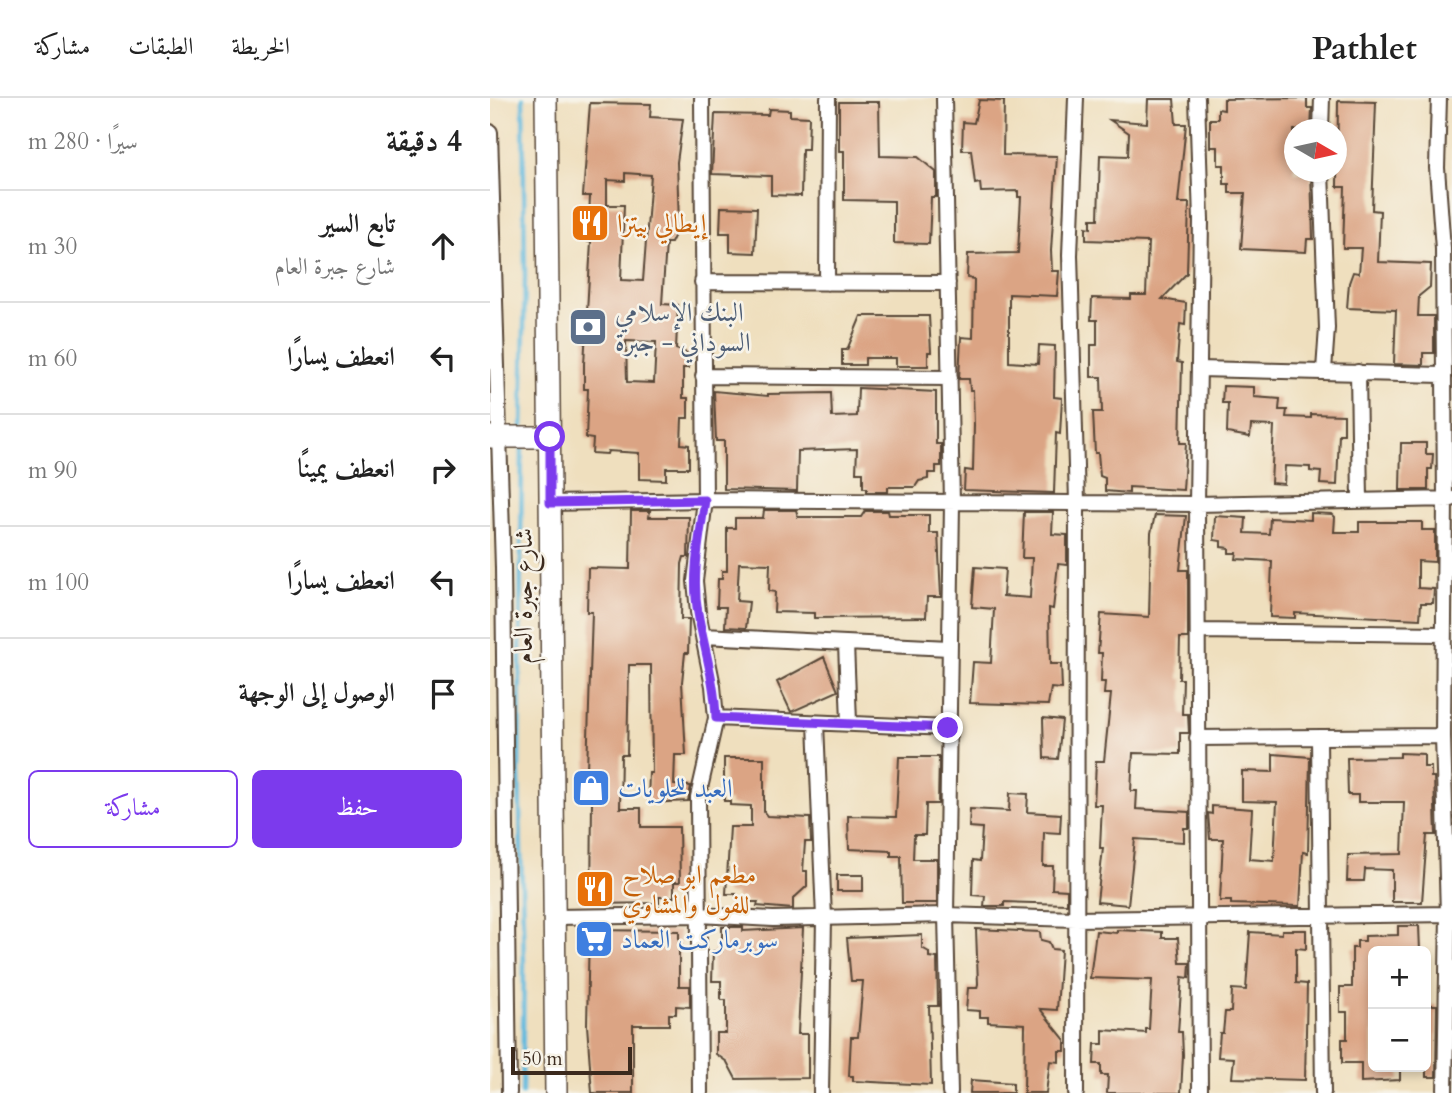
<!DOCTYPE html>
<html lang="ar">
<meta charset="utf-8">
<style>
body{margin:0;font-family:Cardo,Amiri,serif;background:#f2f2f2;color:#222;direction:rtl}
.controls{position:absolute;right:21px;bottom:21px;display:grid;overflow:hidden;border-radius:10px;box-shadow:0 4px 10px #0003}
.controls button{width:63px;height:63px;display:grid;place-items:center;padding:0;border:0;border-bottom:2px solid #e0e0e0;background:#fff;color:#222;font:35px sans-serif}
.compass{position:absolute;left:794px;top:21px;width:63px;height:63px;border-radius:50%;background:#fff;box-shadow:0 4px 10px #0003;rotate:99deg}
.scale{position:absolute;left:21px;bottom:18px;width:121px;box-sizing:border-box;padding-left:7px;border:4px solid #3b2a1e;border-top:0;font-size:19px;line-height:24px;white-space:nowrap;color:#3b2a1e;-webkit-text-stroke:5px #f7f3e8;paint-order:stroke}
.stop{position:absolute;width:21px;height:21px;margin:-16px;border:5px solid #7c3aed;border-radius:50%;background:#fff}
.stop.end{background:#7c3aed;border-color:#fff;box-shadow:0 2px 7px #0008}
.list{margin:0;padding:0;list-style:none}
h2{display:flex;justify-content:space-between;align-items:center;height:91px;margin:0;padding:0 28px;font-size:30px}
h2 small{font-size:23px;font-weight:400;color:#767676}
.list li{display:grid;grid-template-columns:46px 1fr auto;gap:21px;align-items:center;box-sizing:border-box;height:112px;padding:0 28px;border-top:2px solid #e0e0e0}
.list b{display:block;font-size:26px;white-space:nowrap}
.list p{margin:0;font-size:23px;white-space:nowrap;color:#767676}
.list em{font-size:23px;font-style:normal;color:#767676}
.actions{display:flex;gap:14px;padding:21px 28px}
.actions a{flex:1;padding:16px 0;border:2px solid #7c3aed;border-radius:10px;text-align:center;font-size:24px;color:#7c3aed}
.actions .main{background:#7c3aed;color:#fff}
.icon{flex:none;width:38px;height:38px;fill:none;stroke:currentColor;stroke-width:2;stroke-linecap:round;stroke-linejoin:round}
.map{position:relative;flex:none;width:962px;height:995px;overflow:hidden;direction:ltr}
header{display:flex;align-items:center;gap:42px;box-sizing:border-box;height:98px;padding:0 35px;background:#fff;border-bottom:2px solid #e0e0e0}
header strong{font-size:33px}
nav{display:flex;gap:38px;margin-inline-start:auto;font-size:24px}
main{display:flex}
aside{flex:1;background:#fff}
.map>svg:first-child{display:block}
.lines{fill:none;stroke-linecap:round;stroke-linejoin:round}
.stream{stroke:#61bade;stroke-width:4.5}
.building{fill:#dba484;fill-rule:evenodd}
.street-casing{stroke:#564536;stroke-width:18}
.secondary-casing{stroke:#564536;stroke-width:24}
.street{stroke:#fff;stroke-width:14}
.secondary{stroke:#fff;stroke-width:21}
.route{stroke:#7c3aed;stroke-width:9}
.labels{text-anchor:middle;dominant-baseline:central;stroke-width:5;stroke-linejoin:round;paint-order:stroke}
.food-label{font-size:26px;fill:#c56008;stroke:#f7f3e8;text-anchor:start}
.service-label{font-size:26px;fill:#4e5e75;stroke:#f7f3e8;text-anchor:start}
.street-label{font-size:26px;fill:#3b2a1e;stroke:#f7f3e8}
.shop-label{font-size:26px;fill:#366cbe;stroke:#f7f3e8;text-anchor:start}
</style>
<header>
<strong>Pathlet</strong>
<nav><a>الخريطة</a><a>الطبقات</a><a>مشاركة</a></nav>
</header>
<main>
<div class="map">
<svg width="962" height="995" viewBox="0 0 962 995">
<rect width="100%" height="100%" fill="#f7f3e8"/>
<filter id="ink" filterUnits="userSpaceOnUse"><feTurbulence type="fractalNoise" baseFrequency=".0143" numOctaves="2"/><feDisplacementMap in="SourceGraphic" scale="14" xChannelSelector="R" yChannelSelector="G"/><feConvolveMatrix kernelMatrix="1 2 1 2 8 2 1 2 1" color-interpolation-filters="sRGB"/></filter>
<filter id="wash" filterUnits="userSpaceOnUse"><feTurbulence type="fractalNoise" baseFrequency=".00686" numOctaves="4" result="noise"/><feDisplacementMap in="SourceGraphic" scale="28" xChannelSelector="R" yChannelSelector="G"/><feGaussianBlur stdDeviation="1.57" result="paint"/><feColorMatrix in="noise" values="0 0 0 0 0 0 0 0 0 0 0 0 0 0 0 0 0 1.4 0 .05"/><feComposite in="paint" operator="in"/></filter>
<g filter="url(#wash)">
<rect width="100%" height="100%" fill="#efdfbe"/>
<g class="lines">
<path class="stream" d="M32,332L35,178L33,0
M32,995L34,867L29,675L32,344"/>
</g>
<g id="blocks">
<path class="building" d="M817,0V10H822L821,32H804V74H821L823,141H817L816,154L751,151L755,95H739V86H734V67H728V49H720V21H728V11L734,12V1Z
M658,1H684L686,26H696L688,105H699L697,175L672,201L696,205L695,227L690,226L687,264L692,265L690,345H696L693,392L639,389V395L615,393V380L610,378L608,355H605L603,314H612L611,279H601V247H607V222H601L602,200L641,201V197H656L658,144L596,142V129L601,130V121H608L610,57L638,58L639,35L620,22L657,25Z
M489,2L514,3L513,57L567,58L561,153L562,173H569L567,198L519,196V264L548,266L549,247L565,248L564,299L572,300L570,336L566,335L564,395L474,392L475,372L483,373L484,327L483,292H480L479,281H469L471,239L483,240L484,181L477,180L478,156L528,155L531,99H528V93L491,94L490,85L485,86L481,52H472L473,24L484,25Z
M848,3L886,4L882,112L890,113L888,164L941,166L940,189L929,198L928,218H944V255H933V267L904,266L906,212L857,210L859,185L863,174L869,175L871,150H853L855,89H847Z
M349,4H389L390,58L428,59L446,74V99H441L439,146L404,145V103L354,102V53H349Z
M100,5L161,6L160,19L193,21L187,64L189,128L181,145H176L172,206L188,207L186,251L199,256L198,270H193V300H198V320H192L191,346L199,347V370H176V382L149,381V355L118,353L117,356L102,355L103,341L96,340L98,291H94V266L101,144H98L100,98H93ZM135,75L161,77L153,183L131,182L134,107H117V82L135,83ZM136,243L166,244L164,285L137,284Z
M279,11L300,12V18L319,19L318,51H312L311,98L281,97V78L222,76L225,16L278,17Z
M231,109L267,110L265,155L240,154V135H230Z
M371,218H439L441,254H438V268H406V260H375V267H352V252H357Z
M733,288L764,289V299L790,301L789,312H797L796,319L821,320V316L854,317V336H849L847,387L830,386L831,374L820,373V369L795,368L794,386L781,385L784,328L761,327L760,339L737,335L738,305H732Z
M368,290L446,294V346H451V368H446V375H438V381L429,383L425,389H398V394H377V390H373V374H366L367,351L308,353L307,393L234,391V343H226L224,293L278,298V296L341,295L342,319L367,318Z
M911,345H936V356H943L942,371H938V392H910Z
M274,412H306L308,419H371L375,413H398L399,417H439V435H448L451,499H437L436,519L324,520V515L284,514L285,494L279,493L280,466L249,465L247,503L259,504L256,530L235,529L236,509H227L228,481H232V473H237V430H245V420H273Z
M141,413H160L159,419H199L198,459H194L192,466L191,521H199L198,555H195L192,584L196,657H185L184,687L201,688L198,703L158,705L159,675H162L161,567H139L137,657H131L130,710H151V729H189L190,784H184V799H169V805L101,806L102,703H96L102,514H97L98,470L140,471Z
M534,414H563L562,436L577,437V467L568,466L563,511L559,510L560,566H571L572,591L561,590L558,607L480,605L483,564L501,565L504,511L482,509L485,469L515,471L513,498L540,500L542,460H532Z
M821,415L842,416L845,419L844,434H869V424H932V432H945V464L928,463V490L944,491L943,505H931L930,521L805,515V520L780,519L782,463L746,461L747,455H739V450L731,449V443L724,442L725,418L756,420L755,435L779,436L780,420L821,422Z
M665,417L696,418L690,472H698V540H690L689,581H693L692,616H698L699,635H690V656L643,655L641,693H647L646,711L699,714V730H694V744L645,741L638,807L607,804L613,750H610L612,707H604L606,663H614L621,596H614L615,584H611L612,555H608L611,516L659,519L661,435Z
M334,559L348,593L301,614L287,584Z
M553,620L572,622L568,661L554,660Z
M910,655L934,656V669H941V679H944L946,737H937L932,804H902V772L875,771L874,783H857L858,757L912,756L914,704H868V697H858L857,660L910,659Z
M783,656L820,659L818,755L813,754L810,808L741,806V803H730L733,741H720L718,715L722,716V708L762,711L759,761L784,763L787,704L752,703V673L783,674Z
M409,659H449L448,706H436L435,737H424L423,761H447V805H412L411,758H401V753L359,751L358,718L406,719Z
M234,660H274V714L277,718L320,720L321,744H315L313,773H317V788L303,801V811L267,808L268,804H254V800H246V796H236L240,729H261V708L240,707V703H234Z
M520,695L538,696L537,714L571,716L570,735L554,734L553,768H563L562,791L577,792V806L514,804V808H494L495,798L482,797L483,762L490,763L492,730L479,729L480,711L519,713Z
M347,777H373V793H347Z
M908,828H929L930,853H883V969H910V982L871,984V965H852V941H857V914H850V889H862V850H867V843H875V838L908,837Z
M232,829H253V833L313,830L308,936H318V980L246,981L237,964L226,956V935H236V902H231V883H222L223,853H232Z
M486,831L550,834L551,842L559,844L562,851L571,852L567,912L550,911L575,942V953H569V964L560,963L556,995H534L535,926L498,924V919H490V913L476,912L478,890H487L488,886Z
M99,832L189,833V888H200V909L186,908V916H179V927H143V995H102L97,927Z
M627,832L672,834V840H688L690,865H700L699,880L692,879L688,934H692L693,957L691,995H617L618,977H611V966H604L605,946H613V932L656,935V931H659L662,882L600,880L606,833L627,835Z
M792,832H816V851L806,850V885L817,886L815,982L742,980L744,960L728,959L730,935H733L735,914H741L742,891L756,892L760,834L792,836Z
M432,837V850L439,854V859L447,860L448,908H439L441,987L363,983V978H359L361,939H368L373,883H361L357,840Z
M936,907H947L946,979H936Z
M481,982L523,985V995H480Z"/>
</g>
</g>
<g filter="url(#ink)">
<use href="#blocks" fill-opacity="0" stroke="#564536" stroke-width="2"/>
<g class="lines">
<g class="street-casing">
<path id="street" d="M454,0L462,405L456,817L460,995
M707,0L711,122L707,406L710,995
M949,0L947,70L953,151L955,401L953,638L958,816L955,995
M831,32L832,0
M0,34L13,470L19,995
M831,74L837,230L834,272
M212,184L458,185
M337,185L338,0
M709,271L952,277
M868,274L870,403
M213,278L460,280
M60,405L215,402L707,406L962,401
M708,533L953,536
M213,538L459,550
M356,546L359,624
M226,620L458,630
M326,625L334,820L331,995
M707,640L953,638
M829,640L833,995
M64,819L209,817L283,821L456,817L585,821L962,816
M210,995L208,699L226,620L223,588L208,514L205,483L215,402L212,0
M586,995L587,404L580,157L586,0"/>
</g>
<g class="secondary-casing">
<path id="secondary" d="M56,0L66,995
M0,339H60"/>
</g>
<use href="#street" class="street"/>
<use href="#secondary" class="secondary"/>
</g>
</g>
<g class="lines" filter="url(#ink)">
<path class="route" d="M60,339V405L215,402C210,439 201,477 208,515C214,550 225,584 226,620L458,630"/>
</g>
<defs>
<g id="restaurant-square" transform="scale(2.0125)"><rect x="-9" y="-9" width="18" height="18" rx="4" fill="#e8710a" stroke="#f7f3e8"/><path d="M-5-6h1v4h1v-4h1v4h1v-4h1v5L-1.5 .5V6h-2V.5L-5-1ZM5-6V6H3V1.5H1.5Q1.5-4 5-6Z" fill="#fff"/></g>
<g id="bank-square" transform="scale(2.0125)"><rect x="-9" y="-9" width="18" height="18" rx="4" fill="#5c6f8a" stroke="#f7f3e8"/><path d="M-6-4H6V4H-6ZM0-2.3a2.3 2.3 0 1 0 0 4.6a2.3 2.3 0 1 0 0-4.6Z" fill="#fff"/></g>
<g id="shop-square" transform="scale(2.0125)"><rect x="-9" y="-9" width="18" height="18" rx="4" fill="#3f7fe0" stroke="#f7f3e8"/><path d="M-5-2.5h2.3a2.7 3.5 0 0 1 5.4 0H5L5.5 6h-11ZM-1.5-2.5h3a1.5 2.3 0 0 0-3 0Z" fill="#fff"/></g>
<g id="supermarket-square" transform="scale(2.0125)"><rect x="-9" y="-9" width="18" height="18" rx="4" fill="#3f7fe0" stroke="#f7f3e8"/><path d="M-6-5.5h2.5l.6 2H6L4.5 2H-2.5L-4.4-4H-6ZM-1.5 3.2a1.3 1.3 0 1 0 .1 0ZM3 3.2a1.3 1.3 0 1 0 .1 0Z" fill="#fff"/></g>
</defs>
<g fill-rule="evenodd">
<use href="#restaurant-square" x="100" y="125"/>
<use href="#bank-square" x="98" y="229"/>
<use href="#shop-square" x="101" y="690"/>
<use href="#restaurant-square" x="105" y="791"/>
<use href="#supermarket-square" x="104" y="841"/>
</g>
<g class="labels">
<g class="food-label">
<text x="127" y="125">إيطالي بيتزا</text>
<text x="132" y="776">مطعم ابو صلاح<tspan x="132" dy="30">للفول والمشاوي</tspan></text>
</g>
<g class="service-label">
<text x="125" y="214">البنك الإسلامي<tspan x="125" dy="30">السوداني - جبرة</tspan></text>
</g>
<g class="street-label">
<text transform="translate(33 498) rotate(-90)">شارع جبرة العام</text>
</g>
<g class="shop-label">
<text x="128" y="690">العبد للحلويات</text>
<text x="131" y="841">سوبرماركت العماد</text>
</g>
</g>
</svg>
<div class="controls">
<button>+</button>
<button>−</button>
</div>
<svg class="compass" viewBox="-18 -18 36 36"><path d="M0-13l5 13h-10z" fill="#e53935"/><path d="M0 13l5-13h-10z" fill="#767676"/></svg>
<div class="scale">50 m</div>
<div class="stop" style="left:60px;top:339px"></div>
<div class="stop end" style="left:458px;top:630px"></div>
</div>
<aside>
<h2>4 دقيقة<small>سيرًا · 280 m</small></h2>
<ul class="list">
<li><svg class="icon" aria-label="ahead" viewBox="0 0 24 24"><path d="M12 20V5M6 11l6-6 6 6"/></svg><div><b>تابع السير</b><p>شارع جبرة العام</p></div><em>30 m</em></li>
<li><svg class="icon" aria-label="left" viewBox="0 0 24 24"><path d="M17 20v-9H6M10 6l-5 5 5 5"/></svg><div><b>انعطف يسارًا</b></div><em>60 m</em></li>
<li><svg class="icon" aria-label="right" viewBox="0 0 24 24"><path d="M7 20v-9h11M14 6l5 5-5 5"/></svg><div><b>انعطف يمينًا</b></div><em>90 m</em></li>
<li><svg class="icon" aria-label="left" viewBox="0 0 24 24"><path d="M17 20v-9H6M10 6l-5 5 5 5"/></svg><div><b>انعطف يسارًا</b></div><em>100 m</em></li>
<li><svg class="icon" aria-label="arrive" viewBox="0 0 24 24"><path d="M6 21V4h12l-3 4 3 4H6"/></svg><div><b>الوصول إلى الوجهة</b></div></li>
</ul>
<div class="actions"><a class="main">حفظ</a><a>مشاركة</a></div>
</aside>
</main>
